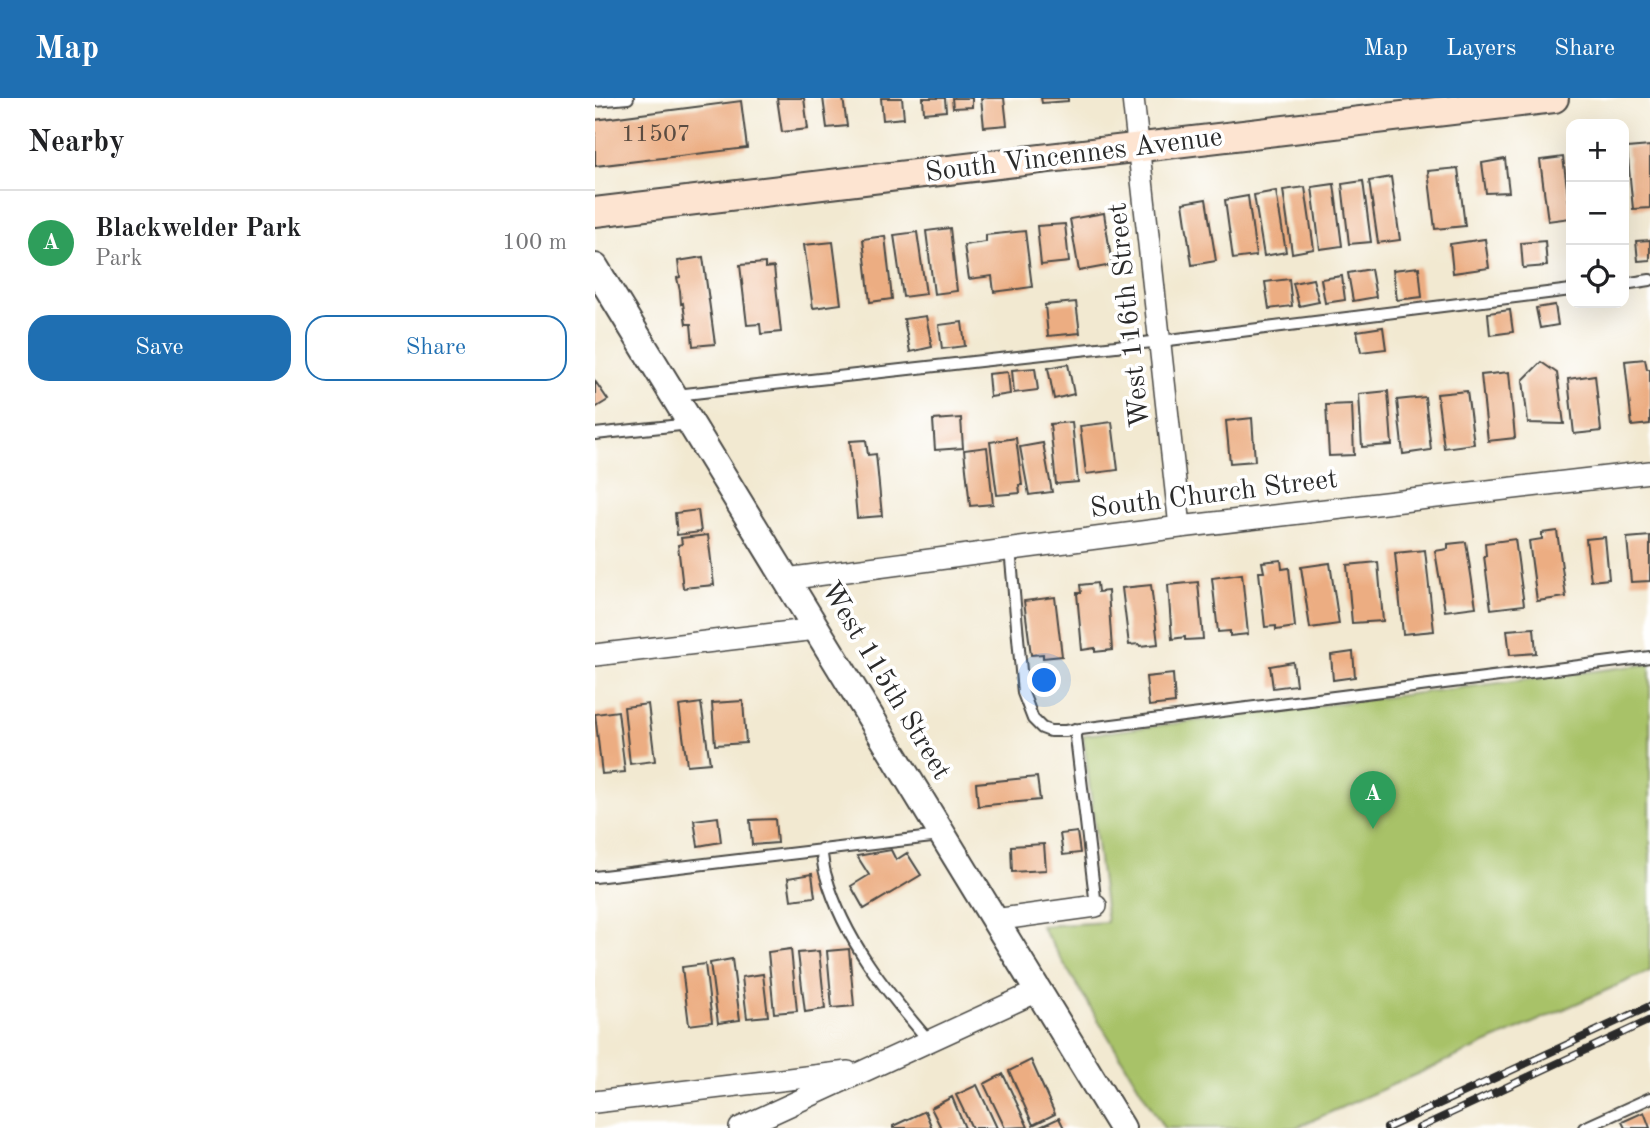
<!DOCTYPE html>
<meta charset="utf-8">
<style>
body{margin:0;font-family:"Old Standard TT",serif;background:#f6f6f6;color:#202124}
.controls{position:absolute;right:21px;top:21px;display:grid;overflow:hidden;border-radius:14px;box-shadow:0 7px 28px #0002}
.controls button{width:63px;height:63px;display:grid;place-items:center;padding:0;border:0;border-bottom:2px solid #e0e0e0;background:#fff;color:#202124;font:35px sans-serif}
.you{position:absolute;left:450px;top:583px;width:24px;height:24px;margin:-18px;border:5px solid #fff;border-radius:50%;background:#1a73e8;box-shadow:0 0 0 10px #1a73e833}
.badge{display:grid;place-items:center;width:46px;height:46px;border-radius:50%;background:#1f6fb2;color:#fff;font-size:23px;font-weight:700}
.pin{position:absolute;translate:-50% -58px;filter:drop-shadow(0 2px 4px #0008)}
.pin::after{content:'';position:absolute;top:37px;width:24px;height:21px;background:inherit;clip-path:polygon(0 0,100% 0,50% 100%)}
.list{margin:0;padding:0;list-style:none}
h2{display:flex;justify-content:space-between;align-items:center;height:91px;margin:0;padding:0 28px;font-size:30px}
h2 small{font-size:23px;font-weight:400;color:#757577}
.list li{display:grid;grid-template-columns:46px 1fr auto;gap:21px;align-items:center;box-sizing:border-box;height:105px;padding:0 28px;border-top:2px solid #e0e0e0}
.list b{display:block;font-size:26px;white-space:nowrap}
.list p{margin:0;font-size:23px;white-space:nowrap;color:#757577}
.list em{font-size:23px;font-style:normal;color:#757577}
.actions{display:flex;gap:14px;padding:21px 28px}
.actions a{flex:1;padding:16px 0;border:2px solid #1f6fb2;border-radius:21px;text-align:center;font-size:24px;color:#1f6fb2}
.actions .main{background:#1f6fb2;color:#fff}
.icon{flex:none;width:38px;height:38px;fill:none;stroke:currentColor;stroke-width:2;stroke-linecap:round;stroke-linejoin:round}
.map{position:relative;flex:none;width:1055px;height:1030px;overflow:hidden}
header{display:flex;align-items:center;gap:42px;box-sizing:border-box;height:98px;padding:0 35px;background:#1f6fb2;color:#fff}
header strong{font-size:33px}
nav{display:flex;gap:38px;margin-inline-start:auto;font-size:24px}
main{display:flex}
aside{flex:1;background:#fff}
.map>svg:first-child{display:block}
.green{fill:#a8c268;stroke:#6a764a;stroke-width:2}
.building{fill:#ecad82}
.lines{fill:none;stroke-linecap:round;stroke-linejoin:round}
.service-casing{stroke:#494844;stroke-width:14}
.minor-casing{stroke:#494844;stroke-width:24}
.tertiary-casing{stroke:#494844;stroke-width:30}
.secondary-casing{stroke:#494844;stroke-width:32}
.service{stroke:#fff;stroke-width:10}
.minor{stroke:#fff;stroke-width:21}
.tertiary{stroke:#fff;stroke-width:26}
.secondary{stroke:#fde4d1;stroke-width:28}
.rail-casing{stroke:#2b2b2b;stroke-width:8}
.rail{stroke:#fff;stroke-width:5;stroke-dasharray:16;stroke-linecap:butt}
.labels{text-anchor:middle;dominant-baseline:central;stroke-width:7;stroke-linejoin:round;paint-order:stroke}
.number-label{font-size:24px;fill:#5b4c41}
.street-label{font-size:28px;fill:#2b2b2b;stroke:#fff}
</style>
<header>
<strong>Map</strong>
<nav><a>Map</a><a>Layers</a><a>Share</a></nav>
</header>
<main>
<aside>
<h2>Nearby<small></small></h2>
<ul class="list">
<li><span class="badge" style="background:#2e9e5b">A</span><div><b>Blackwelder Park</b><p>Park</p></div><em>100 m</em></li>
</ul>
<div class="actions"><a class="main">Save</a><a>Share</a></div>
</aside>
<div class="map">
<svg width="1055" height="1030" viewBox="0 0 1055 1030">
<rect width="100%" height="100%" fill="#fff"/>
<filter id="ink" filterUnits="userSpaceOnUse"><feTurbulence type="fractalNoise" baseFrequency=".0143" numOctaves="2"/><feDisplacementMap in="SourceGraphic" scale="14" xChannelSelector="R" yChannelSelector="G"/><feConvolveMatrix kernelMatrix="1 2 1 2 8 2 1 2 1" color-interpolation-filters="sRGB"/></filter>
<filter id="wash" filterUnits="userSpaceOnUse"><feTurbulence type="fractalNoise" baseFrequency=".00686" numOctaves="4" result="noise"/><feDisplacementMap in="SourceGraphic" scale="28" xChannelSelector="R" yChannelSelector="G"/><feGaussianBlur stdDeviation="1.57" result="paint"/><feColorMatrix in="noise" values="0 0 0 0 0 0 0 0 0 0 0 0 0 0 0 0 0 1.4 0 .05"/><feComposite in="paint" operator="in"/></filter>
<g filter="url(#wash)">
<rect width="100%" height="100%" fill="#f2e9d1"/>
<path class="green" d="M1055,566V873L700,1030H569L446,828L512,824L488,637Z"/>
<g id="blocks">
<path class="building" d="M182,0H209L213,31L187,34Z
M228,0H248L252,28L232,30Z
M286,0H307L309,20L288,22Z
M328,0H350L351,13L329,15Z
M357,0H377V9L358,10Z
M386,0H409L412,27L389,29Z
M446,0H473V3L447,5Z
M146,3L152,50L0,68V22Z
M1055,48V110L1038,111L1032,50Z
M968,59L976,120L953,123L945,62Z
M910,61L914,94L891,95L887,65Z
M863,70L870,128L840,131L833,73Z
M796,79L805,142L783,145L774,83Z
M768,83L776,144L754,146L747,86Z
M739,86L747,148L725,151L717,89Z
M710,89L719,151L697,155L688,92Z
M681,93L691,154L669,158L659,97Z
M653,98L661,158L638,161L630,102Z
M611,101L621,163L597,167L588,105Z
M509,115L517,167L484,173L475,121Z
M470,126L474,164L446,167L442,128Z
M355,130L362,193L339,196L331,133Z
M430,133L437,189L399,194L397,178L374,181L369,147L391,144V137Z
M322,134L331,196L308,199L299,137Z
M290,138L297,201L275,204L268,141Z
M890,141L894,170L858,175L855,146Z
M1055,142V162L1043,163L1041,143Z
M950,143L952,168L928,170L926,145Z
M238,144L246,206L218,210L209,147Z
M108,159L120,246L98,248L96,226H91L88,205L86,206L85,193L82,180L85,179L83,163Z
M170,165V170L179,169L186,234L166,236L165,226L152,227L145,167Z
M824,169L827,199L802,202L798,172Z
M776,171L781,199L758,203L753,175Z
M747,178L750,202L730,205L726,181Z
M694,181L697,208L674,211L670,184Z
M718,181L724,204L704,208L698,185Z
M481,204L485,235L453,238L450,207Z
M960,207L963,227L945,230L941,210Z
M915,212L918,234L895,237L893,215Z
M331,218L337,249L315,254L309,221Z
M367,224L370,248L347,251L344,227Z
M788,229L791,251L766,254L762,233Z
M1050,261L1052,271H1055V326L1037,328L1030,263Z
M946,264L962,275L969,326L933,325L928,282Z
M473,266L479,296L459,301L453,270Z
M440,270L443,292L419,295L417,272Z
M413,274L415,296L395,299L393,276Z
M914,274L920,340L893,343L886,277Z
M1000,277L1006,333L979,336L973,281Z
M0,283L13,302L0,310Z
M793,293L797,347L767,349L764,296Z
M872,293L879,346L849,350L842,296Z
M830,299L836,352L808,356L802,302Z
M757,306L759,357L734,358L731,307Z
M366,320L368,350L340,352L338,322Z
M657,320L660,363L635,365L631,323Z
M477,324L483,384L461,386L455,326Z
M517,324L523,372L491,376L485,328Z
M421,340L427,387H424L425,395L402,397L395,344Z
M271,342L273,357L281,356L287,418L262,420L255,343Z
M448,345L457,394L434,397L425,349Z
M392,349L398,406L375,408L369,352Z
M103,412L106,434L82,437L80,415Z
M962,433L971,499L942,503L934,443L947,441V435Z
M113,437L119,487L88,490L83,447L87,446L86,440Z
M1055,438V483L1036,484L1032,440Z
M1010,439L1014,481L996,483L991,441Z
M920,441L929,507L896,511L889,458H891L890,445Z
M871,444L881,509L850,513L840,453L853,451V446Z
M830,452L839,533L808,536L800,455Z
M686,462L687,471L694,470L700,529L681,532V528L670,529L664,474H669L667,464Z
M783,464L788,523L757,525L752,467Z
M735,465L744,526L715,530L706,469Z
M647,476L653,536L635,538V533L623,534L617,480Z
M603,484L608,541L590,542V539L577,541L573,487Z
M502,485L503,494L513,493L517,552L500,554V550L487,552L482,495H486L485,487Z
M556,487L563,546L545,548L544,546L534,547L527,490Z
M460,499L467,558L448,560V556L436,557L429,503Z
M939,530L941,555L915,557L912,532Z
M758,554L760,579L738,582L736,557Z
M698,564L701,587L678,590L675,568Z
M578,576L580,605L554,608L551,579Z
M148,603L151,645L120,647L117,605Z
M106,605L115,665L92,667L84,608Z
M53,606L60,663L35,666L29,609Z
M23,613L30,674L7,676L0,616Z
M442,679L445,702L383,708L381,685Z
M123,719L126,744L103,748L99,722Z
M180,721L182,745L157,747L155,722Z
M482,734L485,755L468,757L465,736Z
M449,746L451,772L417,774L416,748Z
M296,752L301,762L312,755L326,777L269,811L256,788L274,777L262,758Z
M217,776L220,799L196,802L193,780Z
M196,851L202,913L179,915L173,854Z
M254,851L259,908L237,910L232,853Z
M224,853L230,911L210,914L203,855Z
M137,861L145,922L123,925L115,865Z
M110,866L117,924L94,927L87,869Z
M168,876L173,918L152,920L147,879Z
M436,962L460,1016L438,1027L414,973Z
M408,976L433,1029L410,1030L389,986Z
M382,987L402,1030H377L361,997Z
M357,999L370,1030H346L336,1010Z
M330,1013L337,1030H298V1028Z
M1049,1014L1055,1030H1030L1027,1024Z
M464,1020L469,1030H443Z"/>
</g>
</g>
<g filter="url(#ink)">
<use href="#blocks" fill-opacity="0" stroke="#494844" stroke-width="2"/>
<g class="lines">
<g class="service-casing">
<path id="service" d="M0,3L33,0
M1029,186L1055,182
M81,297L566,243L976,192
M0,336L95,326
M415,451L428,595L438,621L447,630L455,633H470L1055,559
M480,631L501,808
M226,751C228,760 228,770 231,778C249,842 292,894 334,943
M0,779L345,738
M989,1030L1055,1000"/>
</g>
<g class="minor-casing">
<path id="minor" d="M538,0L585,429
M191,481L585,429L1055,374
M0,557L221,531
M399,822L501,808
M0,1004L253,974
M145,1030L443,893"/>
</g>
<g class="tertiary-casing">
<path id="tertiary" d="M0,169L527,1030"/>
</g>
<g class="secondary-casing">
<path id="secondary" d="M0,114L959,0"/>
</g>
<use href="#service" class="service"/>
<use href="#minor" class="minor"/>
<use href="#tertiary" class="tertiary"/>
<use href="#secondary" class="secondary"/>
<g class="rail-casing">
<path id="rail" d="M792,1030L1055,908
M824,1030L1055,922"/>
</g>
<use href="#rail" class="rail"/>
</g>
</g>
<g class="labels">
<g class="number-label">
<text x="61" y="37">11507</text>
</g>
<g class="street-label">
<text transform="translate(479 58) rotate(-7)">South Vincennes Avenue</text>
<text transform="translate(535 217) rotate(-96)">West 116th Street</text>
<text transform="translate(619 397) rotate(-7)">South Church Street</text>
<text transform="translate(290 583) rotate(59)">West 115th Street</text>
</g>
</g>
</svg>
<div class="controls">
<button>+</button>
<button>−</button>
<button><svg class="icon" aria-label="locate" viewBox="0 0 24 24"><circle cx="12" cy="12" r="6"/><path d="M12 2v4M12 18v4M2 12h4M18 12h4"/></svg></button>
</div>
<div class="you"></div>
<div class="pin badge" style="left:778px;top:731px;background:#2e9e5b">A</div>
</div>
</main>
